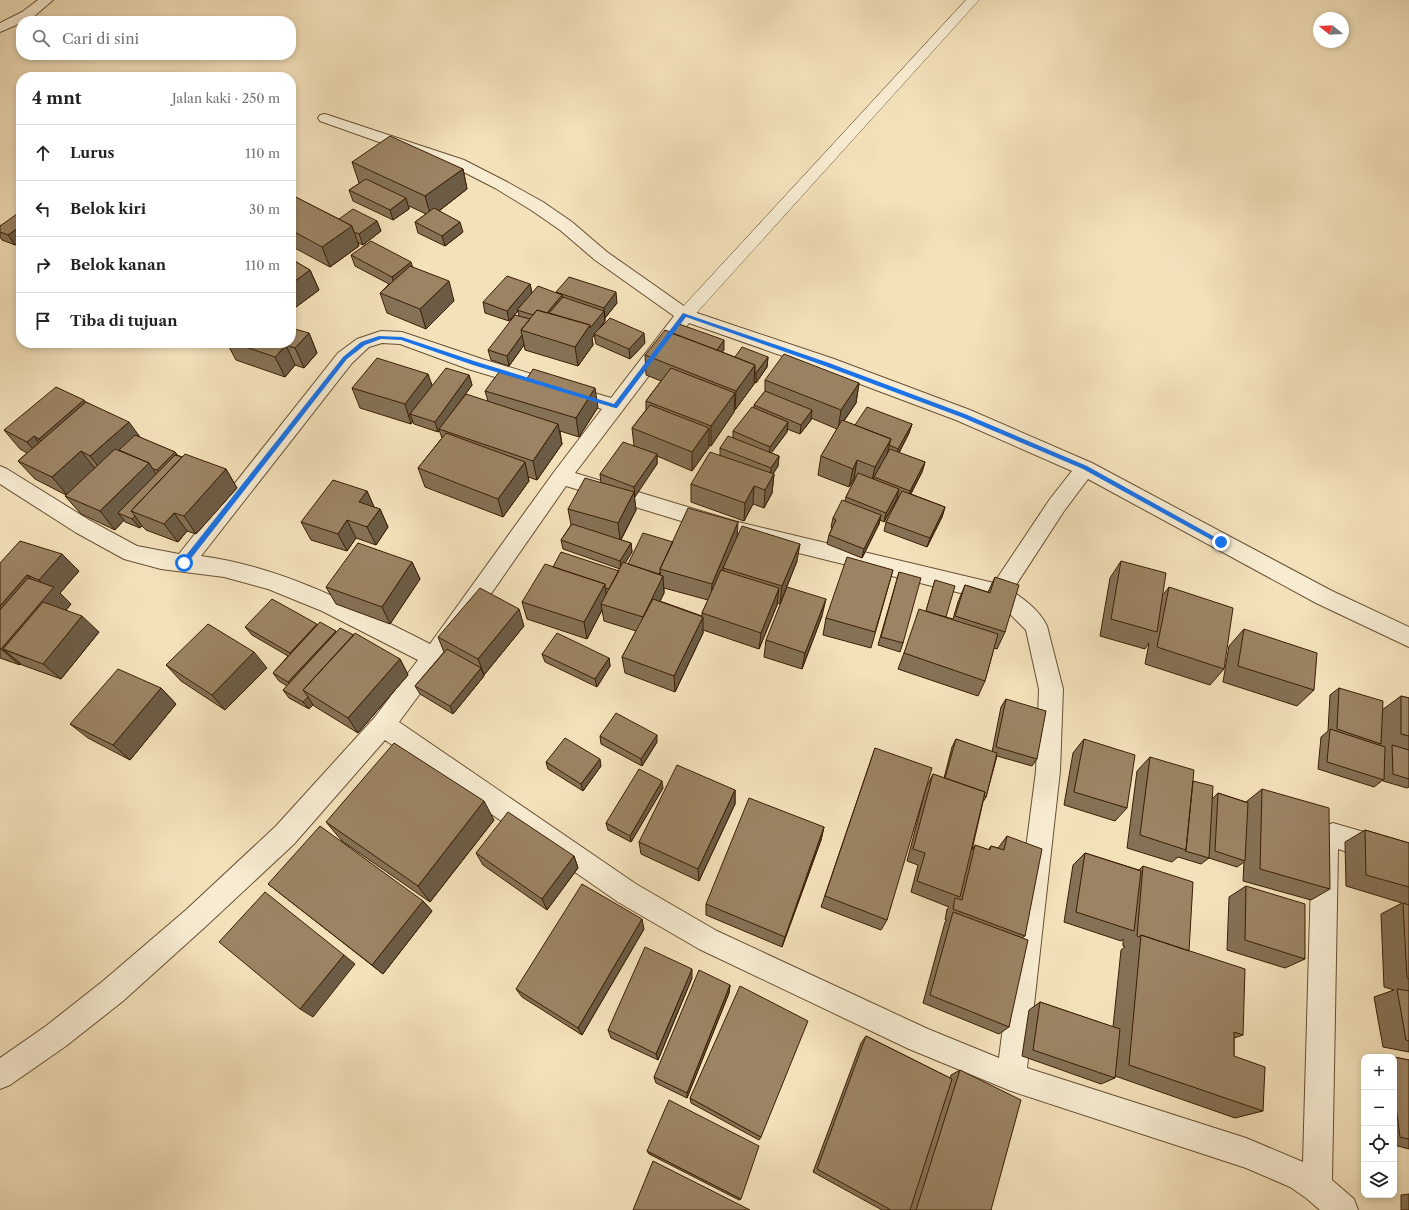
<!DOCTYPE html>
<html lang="id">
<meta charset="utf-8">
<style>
body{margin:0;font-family:"Libre Caslon Text",serif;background:#f2f2f2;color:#222}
.controls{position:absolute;right:12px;bottom:12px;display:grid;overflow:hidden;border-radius:8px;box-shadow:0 2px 6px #0003}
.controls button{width:36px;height:36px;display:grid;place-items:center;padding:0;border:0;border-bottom:1px solid #e0e0e0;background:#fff;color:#222;font:20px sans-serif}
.compass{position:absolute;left:1313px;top:12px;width:36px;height:36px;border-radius:50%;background:#fff;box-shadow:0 2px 6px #0003;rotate:288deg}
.stop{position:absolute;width:12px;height:12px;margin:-9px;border:3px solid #1a73e8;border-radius:50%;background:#fff}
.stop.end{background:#1a73e8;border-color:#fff;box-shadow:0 1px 4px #0008}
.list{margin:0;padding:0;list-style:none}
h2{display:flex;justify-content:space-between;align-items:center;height:52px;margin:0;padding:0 16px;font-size:17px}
h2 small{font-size:13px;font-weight:400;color:#767676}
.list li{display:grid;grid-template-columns:26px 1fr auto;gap:12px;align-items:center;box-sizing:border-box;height:56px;padding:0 16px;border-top:1px solid #e0e0e0}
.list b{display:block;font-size:15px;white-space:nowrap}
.list em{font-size:13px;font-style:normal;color:#767676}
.icon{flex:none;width:22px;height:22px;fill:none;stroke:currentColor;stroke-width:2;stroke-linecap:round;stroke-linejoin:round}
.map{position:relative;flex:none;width:1409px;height:1210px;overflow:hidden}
.search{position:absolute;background:#fff;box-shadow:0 2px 6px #0003;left:16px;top:16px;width:280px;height:44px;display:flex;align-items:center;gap:10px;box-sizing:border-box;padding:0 14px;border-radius:16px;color:#767676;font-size:15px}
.panel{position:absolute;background:#fff;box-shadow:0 2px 6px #0003;left:16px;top:72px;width:280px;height:276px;border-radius:16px}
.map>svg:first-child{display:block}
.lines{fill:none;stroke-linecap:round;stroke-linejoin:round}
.service-casing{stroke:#694f32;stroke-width:1}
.minor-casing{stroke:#694f32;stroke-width:2}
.service{fill:#f7ecd2;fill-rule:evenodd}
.minor{fill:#f7ecd2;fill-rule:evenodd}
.wall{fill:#857155;stroke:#3b1e04;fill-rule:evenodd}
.shaded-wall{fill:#6c5c45;stroke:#3b1e04}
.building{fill:#9b8363;stroke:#3b1e04}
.route{fill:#1a73e8}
</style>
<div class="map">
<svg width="1409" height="1210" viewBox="0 0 1409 1210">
<rect width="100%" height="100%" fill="#f3e1ba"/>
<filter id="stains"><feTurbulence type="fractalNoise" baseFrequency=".005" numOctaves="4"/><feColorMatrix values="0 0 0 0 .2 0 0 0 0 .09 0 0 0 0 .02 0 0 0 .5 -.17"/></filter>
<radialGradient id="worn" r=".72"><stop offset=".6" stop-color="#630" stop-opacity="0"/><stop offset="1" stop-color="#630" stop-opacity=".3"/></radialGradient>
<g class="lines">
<g class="service-casing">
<path id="service" d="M966,0H979L691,319L685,321L679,319L677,315L679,311Z"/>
</g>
<g class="minor-casing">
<path id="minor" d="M38,0H53L32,18L21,21V23L0,32V23L22,12Z
M325,114L464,160L507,182L543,202L572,222L607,252L691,311L834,359L970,410L1092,463L1332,591L1409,627V647L1316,603L1088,479L1064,511L1012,591C1025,600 1040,611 1047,626L1063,689L1060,771L1027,1068L1246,1138L1303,1162L1312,845L1318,829L1333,823L1409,845V871L1338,849L1332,1180L1354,1199L1358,1210H1320L1306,1198L1290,1187L1246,1168L1011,1091L909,1049L699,949L618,902L385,740L294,844L205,927L123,1001L66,1046L10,1085L0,1089V1058L46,1026L103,981L187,909L276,826L375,717L418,660L322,611L268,589L224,577L161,569L124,559L75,532L0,484V466L7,469L89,520L137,546L179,554L338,353L357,339L381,331L402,332L482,359L611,398L674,316L595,260L560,230L531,210L495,188L452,166L393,147L320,121L318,118L320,115ZM689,323L820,369L956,420L1072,471L1050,499L994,583L734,521L575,473ZM382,343L400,344L468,369L602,409L554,472L430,644C357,607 284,567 201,556L352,363L369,347ZM566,486L734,537L993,601L1009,613L1026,630L1039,689L1036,771L999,1058L928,1029L717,931L636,884L399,722L442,664Z"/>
</g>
<use href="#service" class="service"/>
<use href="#minor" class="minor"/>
</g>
<path class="wall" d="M352,162L463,169L467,189L439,211L463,232L445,246L418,233L415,222L426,214L409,206V209L393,220L353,201L349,190L360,183H359Z
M291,195L339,219L377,221L381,231L363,245L358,243L359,246L330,267L291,246Z
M21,215V241L15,245L2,240L0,237V226Z
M351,255L413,267L454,301L426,329L387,313L380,293L389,284L355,266Z
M291,259L310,270L319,290L296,307L291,304Z
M530,284L532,293H557L556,292L617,303L605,318V321L597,332L645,343L630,359L596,344L594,335L592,338L593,345L578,366L525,350L524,345L509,366L491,360L488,350L519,316L518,311L509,321L485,313L483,302Z
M309,333L317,353L304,368L295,365L285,377L236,360L227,343H291Z
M724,350L722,352L735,357H768L767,367L756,383L754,382V384L735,410H734V412L711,446L709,445V447L692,471L657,456V464L634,496L636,510L621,540L631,543L632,552L625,563L628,564L673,542L737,537L797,561L780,604L777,603V605L759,649L703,630V633L675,692L625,673L622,657L636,631L604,621L602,610L587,639L527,619L522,602L553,567L619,571L620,569L563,549L561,540L571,525L568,509L601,483L600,474L634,446L632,428L646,410V401L661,381L646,375L645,355ZM664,588L708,600L702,613V616L660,601L664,593Z
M469,375L472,385L452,413L488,401L485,391L598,407L579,437L560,431L562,444L537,480L528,477L529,481L503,517L425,487L418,468L442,438L439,430L438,432L414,424L413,422L411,424L360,408L352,388L432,386Z
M765,380L859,383L856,403L844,421L855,425L912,424L909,433L899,453L925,462L922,472L911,494L945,507L942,517L927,547L884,531L886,522L899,497L897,496V499L884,522L880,520L879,524L862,558L827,544L829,535L832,528L831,527L833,518L845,501L846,497L855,479H854L849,487L818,475L821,456L837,429L811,418V420L800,434L787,429V432L771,453L779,456L778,466L773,474H774L772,493L764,508L753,504L744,521L691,502V484L720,455V448L733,438V431L754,408V405L765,391Z
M86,402L141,438L175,452L177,455L182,457L226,469L237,488L196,534L187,531L178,542L146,530L142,526L140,528L125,522L124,520L115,530L81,514L65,496L66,495L35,479L18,461L27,453L20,449L4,430Z
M367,491L374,507L380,509L388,527L376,545L356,538L347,551L311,540L301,522Z
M1121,561L1162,596L1169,587L1224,669L1210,685L1145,664L1149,643L1145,649L1100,636L1110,578Z
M412,562L420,579L390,624L336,604L326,587Z
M0,563L79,571L60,593L71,604L66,610L99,632L61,679L22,665L21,664L20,665L0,658Z
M893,570L871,648L823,635L826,618Z
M899,572L903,643L900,652L878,645Z
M995,577L1005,632L997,649L994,648L985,681L978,696L898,669L904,653L926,611L935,580L946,617L953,619L958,602L965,585L988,592Z
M822,616L802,669L764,657L766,640Z
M318,626L336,632L400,659L408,675L358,733L314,706L313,705L309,709L289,698L283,690L287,686L279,681L273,673L288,656L252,635L245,627Z
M524,626L484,675L483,674L484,676L453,714L420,694L415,686L444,652L438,637Z
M1244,629L1314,690L1297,706L1223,682L1229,646Z
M542,654L609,658L610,666L597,687L545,662Z
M166,665L267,668L225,710L181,681Z
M161,688L176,704L130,760L88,738L70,724Z
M1339,688L1382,710L1401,696L1409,698V787L1407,788L1383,781V780L1374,787L1318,769L1321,737L1328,731L1330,695Z
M1006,699L1037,759L1032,766L997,756L986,797L983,802L972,850L975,845L988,850L991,846L998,848L1007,836L1025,936L1022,938L1009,1027L999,1034L923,1003L945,922L947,920H945L947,909L949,907L911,892L918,865L907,861L926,788L933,774L944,778L952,747L956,739L992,752L1001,707Z
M600,736L657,742L642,766L601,744Z
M1084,739L1127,808L1115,821L1064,805L1073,753Z
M875,748L887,920L881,930L821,907Z
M1150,757L1193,781L1213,798L1218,793L1246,802L1262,789L1330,889L1311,900L1243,881L1244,862L1237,867L1209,858L1201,864L1178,857L1172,862L1127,848L1137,771Z
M546,762L601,766L583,791L548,769Z
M663,788L631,842L608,830L606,823Z
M735,790V804L699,881L641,854L639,842Z
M494,820L430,902L342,841L326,822Z
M824,827L821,840L782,947L706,915V904Z
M1365,830L1409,843V1052L1383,1047L1374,997L1394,990L1384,987L1381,914L1402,903L1346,886L1345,842Z
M476,853L574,856L578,868L547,910L483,865Z
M1085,853L1139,870L1143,866L1189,951L1243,1035L1234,1038V1056L1263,1111L1235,1118L1115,1076V1078L1101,1084L1022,1056L1029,1010L1040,1002L1113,1027L1121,950L1125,947L1123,946V939L1121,941L1064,922L1073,865Z
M268,884L423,901L432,911L383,974Z
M1246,886L1305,959L1285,968L1227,950L1229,897Z
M644,929L582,1035L522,997L516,989Z
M692,978L658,1060L611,1038L608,1030Z
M730,985L729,993L687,1098L656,1083L654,1077Z
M866,1036L950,1078L951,1075L960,1070L991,1210H882L813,1172L861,1043Z
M1389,1056L1409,1060V1149L1394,1145V1057H1384Z
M690,1098L761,1137L759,1140L691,1103Z
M647,1151L741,1199L739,1200L649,1154Z
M1409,1194V1210H1401V1195Z"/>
<path class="shaded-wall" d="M463,169L467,189L431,217L425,196Z
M406,198L409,209L393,220L390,210Z
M377,221L381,231L363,245L359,234Z
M460,222L463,232L445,246L442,236Z
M21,226V241L15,245L8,235Z
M352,226L359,246L330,267L322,247Z
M411,262L414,272L395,287L392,277Z
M310,270L319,290L296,307L291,296V284Z
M449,281L454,301L426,329L420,309Z
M530,284L532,294L517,310L518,311L509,321L507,311Z
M616,292L617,303L605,318L604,308Z
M562,295L564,305L542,319Z
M604,311L605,321L592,338L593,345L578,366L575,347L590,325Z
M309,333L317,353L304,368L295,348Z
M644,333L645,343L630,359L629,349Z
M522,335L524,345L509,366L507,356Z
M724,340V350L712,366V356Z
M286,345L295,365L285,377L275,357Z
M768,357L767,367L756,383V373Z
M755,365L754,384L735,410L736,391Z
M428,374L435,393L410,414L413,422L411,424L405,404Z
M469,375L472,385L438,432L435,422Z
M859,383L856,403L838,429L841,410Z
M595,388L598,407L579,437L576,418Z
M735,393L734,412L711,446V426Z
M84,400L99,420L54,458L39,439Z
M812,410L811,420L800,434L801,425Z
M129,422L143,441L105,475L90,456Z
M788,422L787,432L769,456L770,447Z
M558,424L562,444L537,480L533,461Z
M912,424L909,433L896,458L898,449Z
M709,428V447L692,471V452Z
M34,436L49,455L43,461L27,442Z
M891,439L886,458L874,477L873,482L871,485L875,467Z
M81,451L96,470L68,496L52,477Z
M175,452L182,462L164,480L157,470Z
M657,454V464L635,497L634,487Z
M779,456L778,466L770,478L771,468Z
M857,460L854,479L849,487L853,469Z
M525,462L529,481L503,517L498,499Z
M925,462L922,472L907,500L910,491Z
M149,463L162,482L118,513L124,520L115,530L100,511Z
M226,469L237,488L196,534L184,516Z
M774,474L772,493L764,508L765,490Z
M754,486L753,504L744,521L745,503Z
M899,489L897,499L884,522L886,513Z
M367,491L375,509L359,502Z
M634,492L636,510L620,541L618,523Z
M945,507L942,517L927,547L930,538Z
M380,509L388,527L376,545L367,527Z
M174,513L187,531L178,542L164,524Z
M881,515L879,524L862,558L864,549Z
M135,516L142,526L140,528L132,519Z
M347,520L356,538L347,551L338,534Z
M738,522L737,540L723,568V574L711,602L712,584Z
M631,543L632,552L621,570L620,561Z
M800,544L797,561L780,604L782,586Z
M62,554L79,571L60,593L71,604L26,658L3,649L21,664L20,665L1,649L50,591L39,580Z
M412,562L420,579L390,624L382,607Z
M660,572L661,580L663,576L664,593L644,634L643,617Z
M27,575L44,593L0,644V606Z
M605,584L607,601L601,604L602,610L587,639L584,622Z
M779,588L777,605L759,649L761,633Z
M826,599L822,616L802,669L805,653Z
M519,609L524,626L484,675L478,659Z
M82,616L99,632L61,679L43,664Z
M703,617V633L675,692L674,676Z
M317,624L322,632L296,661L290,653Z
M336,631L341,639L294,690L288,682Z
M254,652L267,668L225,710L212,695Z
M609,658L610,666L597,687L595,679Z
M400,659L408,675L358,733L348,718Z
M481,668L484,676L453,714L450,706Z
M161,688L176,704L130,760L113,745Z
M308,697L313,705L309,709L303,702Z
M657,735V742L642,766L641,759Z
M600,759L601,766L583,791L581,784Z
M662,781L663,788L631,842L630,836Z
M735,790V804L699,881L698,869Z
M484,801L494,820L430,902L418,886Z
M824,827L821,840L782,947L785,937Z
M574,856L578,868L547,910L542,899Z
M423,901L432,911L383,974L372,965Z
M642,919L644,929L582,1035L578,1028Z
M344,955L355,964L313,1017L300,1009Z
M692,969V978L658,1060L656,1054Z
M730,985L729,993L687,1098V1093Z"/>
<path class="building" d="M390,136L463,169L425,196L352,162Z
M366,179L406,198L390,210L349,190Z
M291,195H292L352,226L322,247L291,230Z
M434,208L460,222L442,236L415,222Z
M353,209L377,221L359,234L354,232L352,226L339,219Z
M17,214L21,215V226L8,235L0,232V226Z
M371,241L411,262L392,277L351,255Z
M291,259L310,270L291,284Z
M410,266L449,281L420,309L380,293Z
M507,276L530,284L507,311L483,302Z
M569,277L616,292L604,308L556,292Z
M538,286L562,295L547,313L537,310L533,315L517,310Z
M563,297L604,311L590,328V325L549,313Z
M537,310L590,325L575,347L521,330Z
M515,315L530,319L521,330L522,335L507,356L488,350Z
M610,318L644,333L629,349L594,334Z
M679,324L724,340L717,350L671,333Z
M291,328L309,333L295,348L286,345L275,357L234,343H291Z
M665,330L755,365L736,391L645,355Z
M742,347L768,357L756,373L755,372V365L735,357Z
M784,354L859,383L841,410L765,380Z
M377,358L428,374L405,404L352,388Z
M446,368L469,375L435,422L410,414Z
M671,368L735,393L711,426L646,401Z
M533,369L595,388L576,418L485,391L499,372L526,380Z
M56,387L84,400L39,439L34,436L27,442L4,430Z
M765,391L812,410L801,425L754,405Z
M466,394L558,424L533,461L439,429Z
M86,402L129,422L90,456L81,451L52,477L18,461Z
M650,405L709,428L692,452L632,428Z
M752,407L788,422L770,447L733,431Z
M867,407L912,424L898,449L889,445L891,439L855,425Z
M842,420L891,439L875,467L857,460L853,469L821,456Z
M446,433L525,462L498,499L418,468Z
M135,435L175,452L157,470L153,469L149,463L119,450Z
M728,436L779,456L771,468L720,448Z
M623,442L657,454L634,487L600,474Z
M115,449L149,463L100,511L65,496Z
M890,449L925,462L910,491L874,477Z
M710,452L774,474L765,490L754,486L745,503L691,484Z
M185,454L226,469L184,516L174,513L164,524L131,511Z
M175,455L182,457L131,511L135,516L132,519L118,513Z
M858,473L899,489L886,513L846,497Z
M585,478L634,492L618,523L568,509Z
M333,480L367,491L359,502L380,509L367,527L347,520L338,534L301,522Z
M902,491L945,507L930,538L886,522Z
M842,500L881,515L864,549L829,535L836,520L833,518Z
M688,508L738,522L712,584L660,569Z
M572,524L631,543L620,561L561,540Z
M742,526L800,544L782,586L723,568Z
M643,533L673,542L660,569V572L659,574L628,564Z
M20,541L62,554L39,580L27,575L0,606V563Z
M358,543L412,562L382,607L326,587Z
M561,552L619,571L609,589L605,588V584L553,567Z
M847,557L893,570L875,632L826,618Z
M1121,561L1166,573L1157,632L1111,619Z
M623,562L663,576L643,617L601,604Z
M545,564L605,584L584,622L522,602Z
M721,570L779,588L761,633L702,613Z
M899,572L921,578L903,643L881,637Z
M995,577L1019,585L1005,632L955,616L965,585L990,593Z
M28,578L54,587L1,649H0V610Z
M935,580L955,586L946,617L926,611Z
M787,587L826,599L805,653L766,640Z
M1169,587L1233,608L1224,669L1157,647Z
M480,588L519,609L478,659L438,637Z
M272,599L317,624L290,653L245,627Z
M653,599L703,617L674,676L622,657Z
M43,602L82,616L43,664L3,649Z
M919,609L998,634L985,681L904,653Z
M320,622L336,631L288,682L273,673Z
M208,624L254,652L212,695L166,665Z
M340,628L354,635L303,690L308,697L303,702L283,690Z
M1244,629L1317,653L1314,690L1238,666Z
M355,633L400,659L348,718L303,690Z
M557,633L609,658L595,679L542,654Z
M447,649L481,668L450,706L415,686Z
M118,669L161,688L113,745L70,724Z
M1339,688L1383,701L1381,744L1337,729Z
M1401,696L1409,698V736L1401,734Z
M1006,699L1046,711L1037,759L996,747Z
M616,713L657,735L641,759L600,736Z
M1330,729L1385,747L1384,780L1327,762Z
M565,738L600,759L581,784L546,762Z
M956,739L997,753L986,797L984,796L985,792L945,778Z
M1084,739L1135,755L1127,808L1074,792Z
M394,743L484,801L418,886L326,822Z
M1392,745L1409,750V779L1393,774Z
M875,748L932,768L887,920L825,896Z
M1150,757L1194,770L1186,850L1140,835Z
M677,765L735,790L698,869L639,842Z
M639,769L662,781L630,836L606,823Z
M933,774L985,792L960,897L917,881L925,853L913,849Z
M1193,781L1213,786L1209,858L1185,851L1186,850Z
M1262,789L1329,808L1330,889L1260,869Z
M1218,793L1248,803L1245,861L1215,851Z
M749,798L824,827L785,937L706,904Z
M508,812L574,856L542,899L476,853Z
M320,826L423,901L372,965L268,884Z
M1365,830L1409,843V887L1366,875Z
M1007,836L1042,849L1025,936L953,909L955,898L962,900L975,845L990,850L991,846L1004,850Z
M1085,853L1141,871L1134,931L1076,912Z
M1143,866L1193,882L1189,951L1141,935L1139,937L1137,936Z
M582,884L642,919L578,1028L516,989Z
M1246,886L1305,904V959L1245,940Z
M265,892L344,955L300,1009L219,942Z
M1403,903L1409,905V979L1407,978Z
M953,912L1028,940L1009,1027L930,995Z
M1141,935L1245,969L1243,1035L1234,1032V1056L1265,1067L1263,1111L1129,1065Z
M645,947L692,969L656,1054L608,1030Z
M699,970L730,985L687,1093L654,1077Z
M740,986L808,1021L761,1137L690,1098Z
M1397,989L1409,991V1041L1406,1040Z
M1040,1002L1120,1029L1115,1078L1033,1050Z
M866,1036L952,1079L910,1210H891L817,1169Z
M1389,1056L1409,1060V1139L1400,1137L1394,1091V1057H1389Z
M960,1070L1021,1100L991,1210H916Z
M669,1100L759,1146L741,1199L647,1151Z
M653,1161L750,1210H633Z"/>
<path class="route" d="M683,313L829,363L965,414L1087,466L1224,542L1221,545L1219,544L1083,469L961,417L825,366L686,317L617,408H615L473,365L401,340L381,339L365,345L347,359L186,565H181L180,563L343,357L361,342L379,336L402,337L477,362L614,404Z"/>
<rect width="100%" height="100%" filter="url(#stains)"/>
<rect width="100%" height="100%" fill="url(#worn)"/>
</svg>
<div class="controls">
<button>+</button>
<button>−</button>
<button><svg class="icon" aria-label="locate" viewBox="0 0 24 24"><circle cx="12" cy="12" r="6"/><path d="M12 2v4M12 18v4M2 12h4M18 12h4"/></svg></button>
<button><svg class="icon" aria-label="layers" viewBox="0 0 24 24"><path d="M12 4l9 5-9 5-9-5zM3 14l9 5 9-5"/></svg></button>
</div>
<svg class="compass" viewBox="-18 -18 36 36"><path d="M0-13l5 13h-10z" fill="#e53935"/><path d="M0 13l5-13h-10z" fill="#767676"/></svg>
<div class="stop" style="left:184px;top:563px"></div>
<div class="stop end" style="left:1221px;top:542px"></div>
<div class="search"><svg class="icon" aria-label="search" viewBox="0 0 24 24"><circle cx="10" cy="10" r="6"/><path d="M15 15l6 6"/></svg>Cari di sini</div>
<section class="panel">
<h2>4 mnt<small>Jalan kaki · 250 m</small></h2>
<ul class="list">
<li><svg class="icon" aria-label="ahead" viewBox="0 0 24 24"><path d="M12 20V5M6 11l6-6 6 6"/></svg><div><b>Lurus</b></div><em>110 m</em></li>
<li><svg class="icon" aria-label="left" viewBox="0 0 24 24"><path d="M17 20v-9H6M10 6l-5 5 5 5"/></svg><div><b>Belok kiri</b></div><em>30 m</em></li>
<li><svg class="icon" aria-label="right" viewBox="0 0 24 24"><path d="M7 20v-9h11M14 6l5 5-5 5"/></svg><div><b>Belok kanan</b></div><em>110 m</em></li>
<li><svg class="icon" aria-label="arrive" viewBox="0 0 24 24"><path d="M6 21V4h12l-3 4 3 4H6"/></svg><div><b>Tiba di tujuan</b></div></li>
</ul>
</section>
</div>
